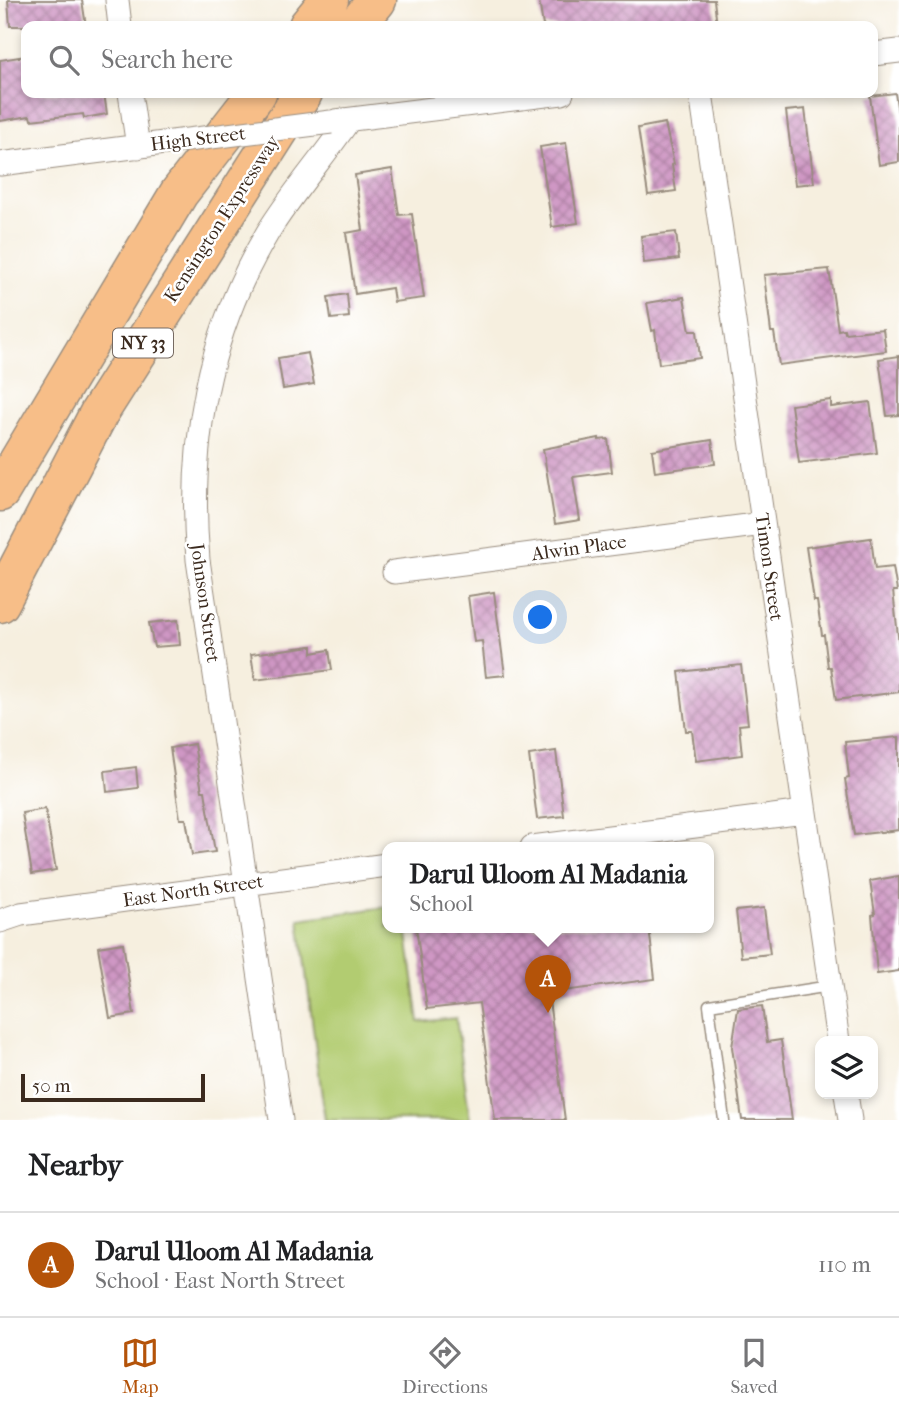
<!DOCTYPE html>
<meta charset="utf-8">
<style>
body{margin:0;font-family:"IM FELL French Canon",serif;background:#f2f2f2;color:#202124}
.controls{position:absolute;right:21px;bottom:21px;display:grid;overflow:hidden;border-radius:14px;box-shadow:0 4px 10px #0003}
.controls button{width:63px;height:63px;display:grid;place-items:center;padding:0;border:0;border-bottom:2px solid #e0e0e0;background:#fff;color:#202124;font:35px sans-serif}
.scale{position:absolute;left:21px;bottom:18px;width:184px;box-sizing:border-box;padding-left:7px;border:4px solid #3b2a1e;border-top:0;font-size:19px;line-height:24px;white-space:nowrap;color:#3b2a1e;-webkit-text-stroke:5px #fff;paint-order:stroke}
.you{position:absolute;left:541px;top:618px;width:24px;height:24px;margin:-18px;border:5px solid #fff;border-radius:50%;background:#1a73e8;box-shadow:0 0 0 10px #1a73e833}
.badge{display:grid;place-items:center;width:46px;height:46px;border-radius:50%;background:#b45309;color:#fff;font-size:23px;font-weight:700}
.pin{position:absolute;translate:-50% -58px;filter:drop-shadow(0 2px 4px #0008)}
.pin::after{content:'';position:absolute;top:37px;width:24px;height:21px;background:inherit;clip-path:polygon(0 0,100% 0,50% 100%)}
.popup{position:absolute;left:382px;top:842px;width:332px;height:91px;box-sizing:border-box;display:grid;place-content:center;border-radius:14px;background:#fff;filter:drop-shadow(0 2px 5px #0005);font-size:23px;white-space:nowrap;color:#757577}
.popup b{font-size:26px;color:#202124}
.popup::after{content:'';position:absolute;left:50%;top:100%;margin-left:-14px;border:14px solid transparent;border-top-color:#fff}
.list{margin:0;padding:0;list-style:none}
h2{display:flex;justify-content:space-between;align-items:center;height:91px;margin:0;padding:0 28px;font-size:30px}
h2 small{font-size:23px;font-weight:400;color:#757577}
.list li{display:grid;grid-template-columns:46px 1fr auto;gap:21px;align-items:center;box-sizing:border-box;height:105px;padding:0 28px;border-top:2px solid #e0e0e0}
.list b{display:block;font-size:26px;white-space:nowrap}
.list p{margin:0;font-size:23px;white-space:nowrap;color:#757577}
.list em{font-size:23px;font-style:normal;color:#757577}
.icon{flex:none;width:38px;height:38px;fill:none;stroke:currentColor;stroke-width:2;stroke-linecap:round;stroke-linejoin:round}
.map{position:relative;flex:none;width:899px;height:1120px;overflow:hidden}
.search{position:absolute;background:#fff;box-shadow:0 4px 10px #0003;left:21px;right:21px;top:21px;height:77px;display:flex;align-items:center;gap:18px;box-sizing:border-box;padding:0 24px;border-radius:14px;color:#757577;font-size:26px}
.sheet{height:196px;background:#fff}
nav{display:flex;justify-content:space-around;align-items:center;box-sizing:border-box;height:98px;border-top:2px solid #e0e0e0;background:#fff;font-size:19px;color:#757577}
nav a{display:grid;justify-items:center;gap:4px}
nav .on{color:#b45309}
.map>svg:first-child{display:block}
.green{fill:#b2cc71;stroke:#767b48;stroke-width:2}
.building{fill:url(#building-cross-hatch)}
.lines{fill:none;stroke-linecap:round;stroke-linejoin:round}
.lane-casing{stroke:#988c7e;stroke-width:13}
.street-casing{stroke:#988c7e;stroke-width:25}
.highway-casing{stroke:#988c7e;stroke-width:41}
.lane{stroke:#fff;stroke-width:10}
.street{stroke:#fff;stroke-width:23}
.highway{stroke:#f7be88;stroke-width:38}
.street-bridge-casing{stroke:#988c7e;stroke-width:25;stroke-linecap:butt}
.street-bridge{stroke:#fff;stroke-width:23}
.labels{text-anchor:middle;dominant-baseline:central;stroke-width:5;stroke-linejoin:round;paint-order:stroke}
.shield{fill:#fff;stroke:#766a62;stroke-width:2}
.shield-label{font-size:18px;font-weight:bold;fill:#3b2a1e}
.street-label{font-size:19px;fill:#3b2a1e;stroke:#fff}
</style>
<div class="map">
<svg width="899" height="1120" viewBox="0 0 899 1120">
<defs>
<pattern id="building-cross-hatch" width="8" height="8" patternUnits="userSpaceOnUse" patternTransform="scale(1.75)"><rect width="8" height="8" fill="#cf97c4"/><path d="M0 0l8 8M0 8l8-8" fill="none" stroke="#a97b9f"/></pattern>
</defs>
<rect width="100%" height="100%" fill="#fff"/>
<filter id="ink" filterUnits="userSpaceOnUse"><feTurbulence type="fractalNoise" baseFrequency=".0143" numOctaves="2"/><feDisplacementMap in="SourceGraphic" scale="14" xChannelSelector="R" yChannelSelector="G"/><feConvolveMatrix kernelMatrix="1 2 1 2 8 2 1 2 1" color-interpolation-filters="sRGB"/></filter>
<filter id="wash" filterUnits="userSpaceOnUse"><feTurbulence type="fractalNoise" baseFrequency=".00686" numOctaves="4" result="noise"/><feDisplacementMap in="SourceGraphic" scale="28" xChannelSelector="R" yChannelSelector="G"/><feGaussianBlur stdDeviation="1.57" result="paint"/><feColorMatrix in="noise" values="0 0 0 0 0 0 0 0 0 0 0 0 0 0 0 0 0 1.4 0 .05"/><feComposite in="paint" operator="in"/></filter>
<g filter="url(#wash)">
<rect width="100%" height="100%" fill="#f6efdf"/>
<path class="green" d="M387,907V927H406L419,1022L456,1018L470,1120H325L299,919Z"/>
<g id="blocks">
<path class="building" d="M8,0H82L86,26H10Z
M539,0H714L717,26H543Z
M26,56V93H104L107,114L84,118L83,114L31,120L30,116L0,121V60Z
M895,93L899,119V162L879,165L870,96Z
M805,109L814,183L795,185L786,111Z
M665,123L674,164L672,165L676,191L648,195L638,128Z
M566,143L578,223L552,227L540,147Z
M392,169L399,215L412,214L424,298L394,302L392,288L355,294L346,233L363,230L355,175Z
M676,232L679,259L644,263L641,236Z
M829,269L838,330L844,329L845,333L883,329L886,351L779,365L774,332H771L764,275Z
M347,294L349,317L331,319L328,297Z
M684,297L690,331H697L700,358L659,364L655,330L652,331L647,303Z
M308,353L314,384L283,389L278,358Z
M899,356V415L887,416L879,359Z
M831,400V407L870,402L877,453L799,463L791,405Z
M599,438V440L608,439L612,472L573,477L580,520L555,524L543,449Z
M712,440L715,464L655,472L652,450Z
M871,538L875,569L893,567L897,591H893L899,645V692L836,700L831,667H828L824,635H822L817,601H814L806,547Z
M494,592L505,675L486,677L482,641L474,642L468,596Z
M178,620L180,645L154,647L149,623Z
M312,646V653L329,650L332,670L255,680L251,654Z
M741,665L748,724L739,725L742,755L696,761L692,731H686L679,672Z
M899,737V830L854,835L845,779L849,778L845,742Z
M194,744L202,791H205L215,852L192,855L186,819H180L170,748Z
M556,751L564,816L537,819L529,755Z
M136,767L138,788L107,792L105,771Z
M45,809L56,870L32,874L22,813Z
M899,876V971L877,974L872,915L875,914L870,881Z
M764,908L770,954L741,957L736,911Z
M416,927H649L655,979L548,993L565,1120H495L479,1003L427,1009Z
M123,943L134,1014L110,1018L98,947Z
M762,1006L767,1042L781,1040L792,1120H742L732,1047L738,1009Z"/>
</g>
</g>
<g filter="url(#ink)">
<use href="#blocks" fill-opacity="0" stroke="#988c7e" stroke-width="2"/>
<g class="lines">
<g class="lane-casing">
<path id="lane" d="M724,1120L709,1005L830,986"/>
</g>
<g class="street-casing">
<path id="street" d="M117,0L120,26
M873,54L899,51
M130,93L138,147
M701,93L838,1041
M336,121L562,93
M0,164L164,143
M394,572L763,524
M532,847L804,812
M0,921L21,914L387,865
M846,1094L850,1120
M281,1120L198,560C188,445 208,332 268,232C292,193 323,158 349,120"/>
</g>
<g class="highway-casing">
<path id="highway" d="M308,26L329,0
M356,26L377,0
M0,492L179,193L257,93
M0,603L99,413L303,93"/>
</g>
<use href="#lane" class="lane"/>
<use href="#street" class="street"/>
<use href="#highway" class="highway"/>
<g class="street-bridge-casing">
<path id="street-bridge" d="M164,143L331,122"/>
</g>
<use href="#street-bridge" class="street-bridge"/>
</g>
</g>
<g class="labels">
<rect class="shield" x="113" y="328.5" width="60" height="29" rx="5"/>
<g class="shield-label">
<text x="143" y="343">NY 33</text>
</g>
<g class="street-label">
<text transform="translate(198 139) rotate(-7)">High Street</text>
<text transform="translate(222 219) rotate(-57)">Kensington Expressway</text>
<text transform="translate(579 548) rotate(-8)">Alwin Place</text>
<text transform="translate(769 567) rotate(82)">Timon Street</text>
<text transform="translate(205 603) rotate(82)">Johnson Street</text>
<text transform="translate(193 891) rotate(-8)">East North Street</text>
</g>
</g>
</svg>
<div class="controls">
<button><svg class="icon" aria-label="layers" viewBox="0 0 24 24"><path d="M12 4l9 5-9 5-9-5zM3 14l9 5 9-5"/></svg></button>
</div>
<div class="scale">50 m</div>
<div class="you"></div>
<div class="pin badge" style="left:548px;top:1013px">A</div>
<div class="popup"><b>Darul Uloom Al Madania</b>School</div>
<div class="search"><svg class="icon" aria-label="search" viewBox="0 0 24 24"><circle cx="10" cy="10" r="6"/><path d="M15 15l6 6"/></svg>Search here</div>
</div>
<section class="sheet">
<h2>Nearby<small></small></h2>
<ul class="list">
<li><span class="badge">A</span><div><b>Darul Uloom Al Madania</b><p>School · East North Street</p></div><em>110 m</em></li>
</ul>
</section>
<nav>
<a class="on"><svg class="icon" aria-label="map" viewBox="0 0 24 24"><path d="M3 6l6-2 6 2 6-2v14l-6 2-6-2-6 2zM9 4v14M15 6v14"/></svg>Map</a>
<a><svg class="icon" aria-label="directions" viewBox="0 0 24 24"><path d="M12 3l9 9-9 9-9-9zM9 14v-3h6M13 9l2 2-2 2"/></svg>Directions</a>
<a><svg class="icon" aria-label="saved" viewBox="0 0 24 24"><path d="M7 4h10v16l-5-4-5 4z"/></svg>Saved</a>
</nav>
